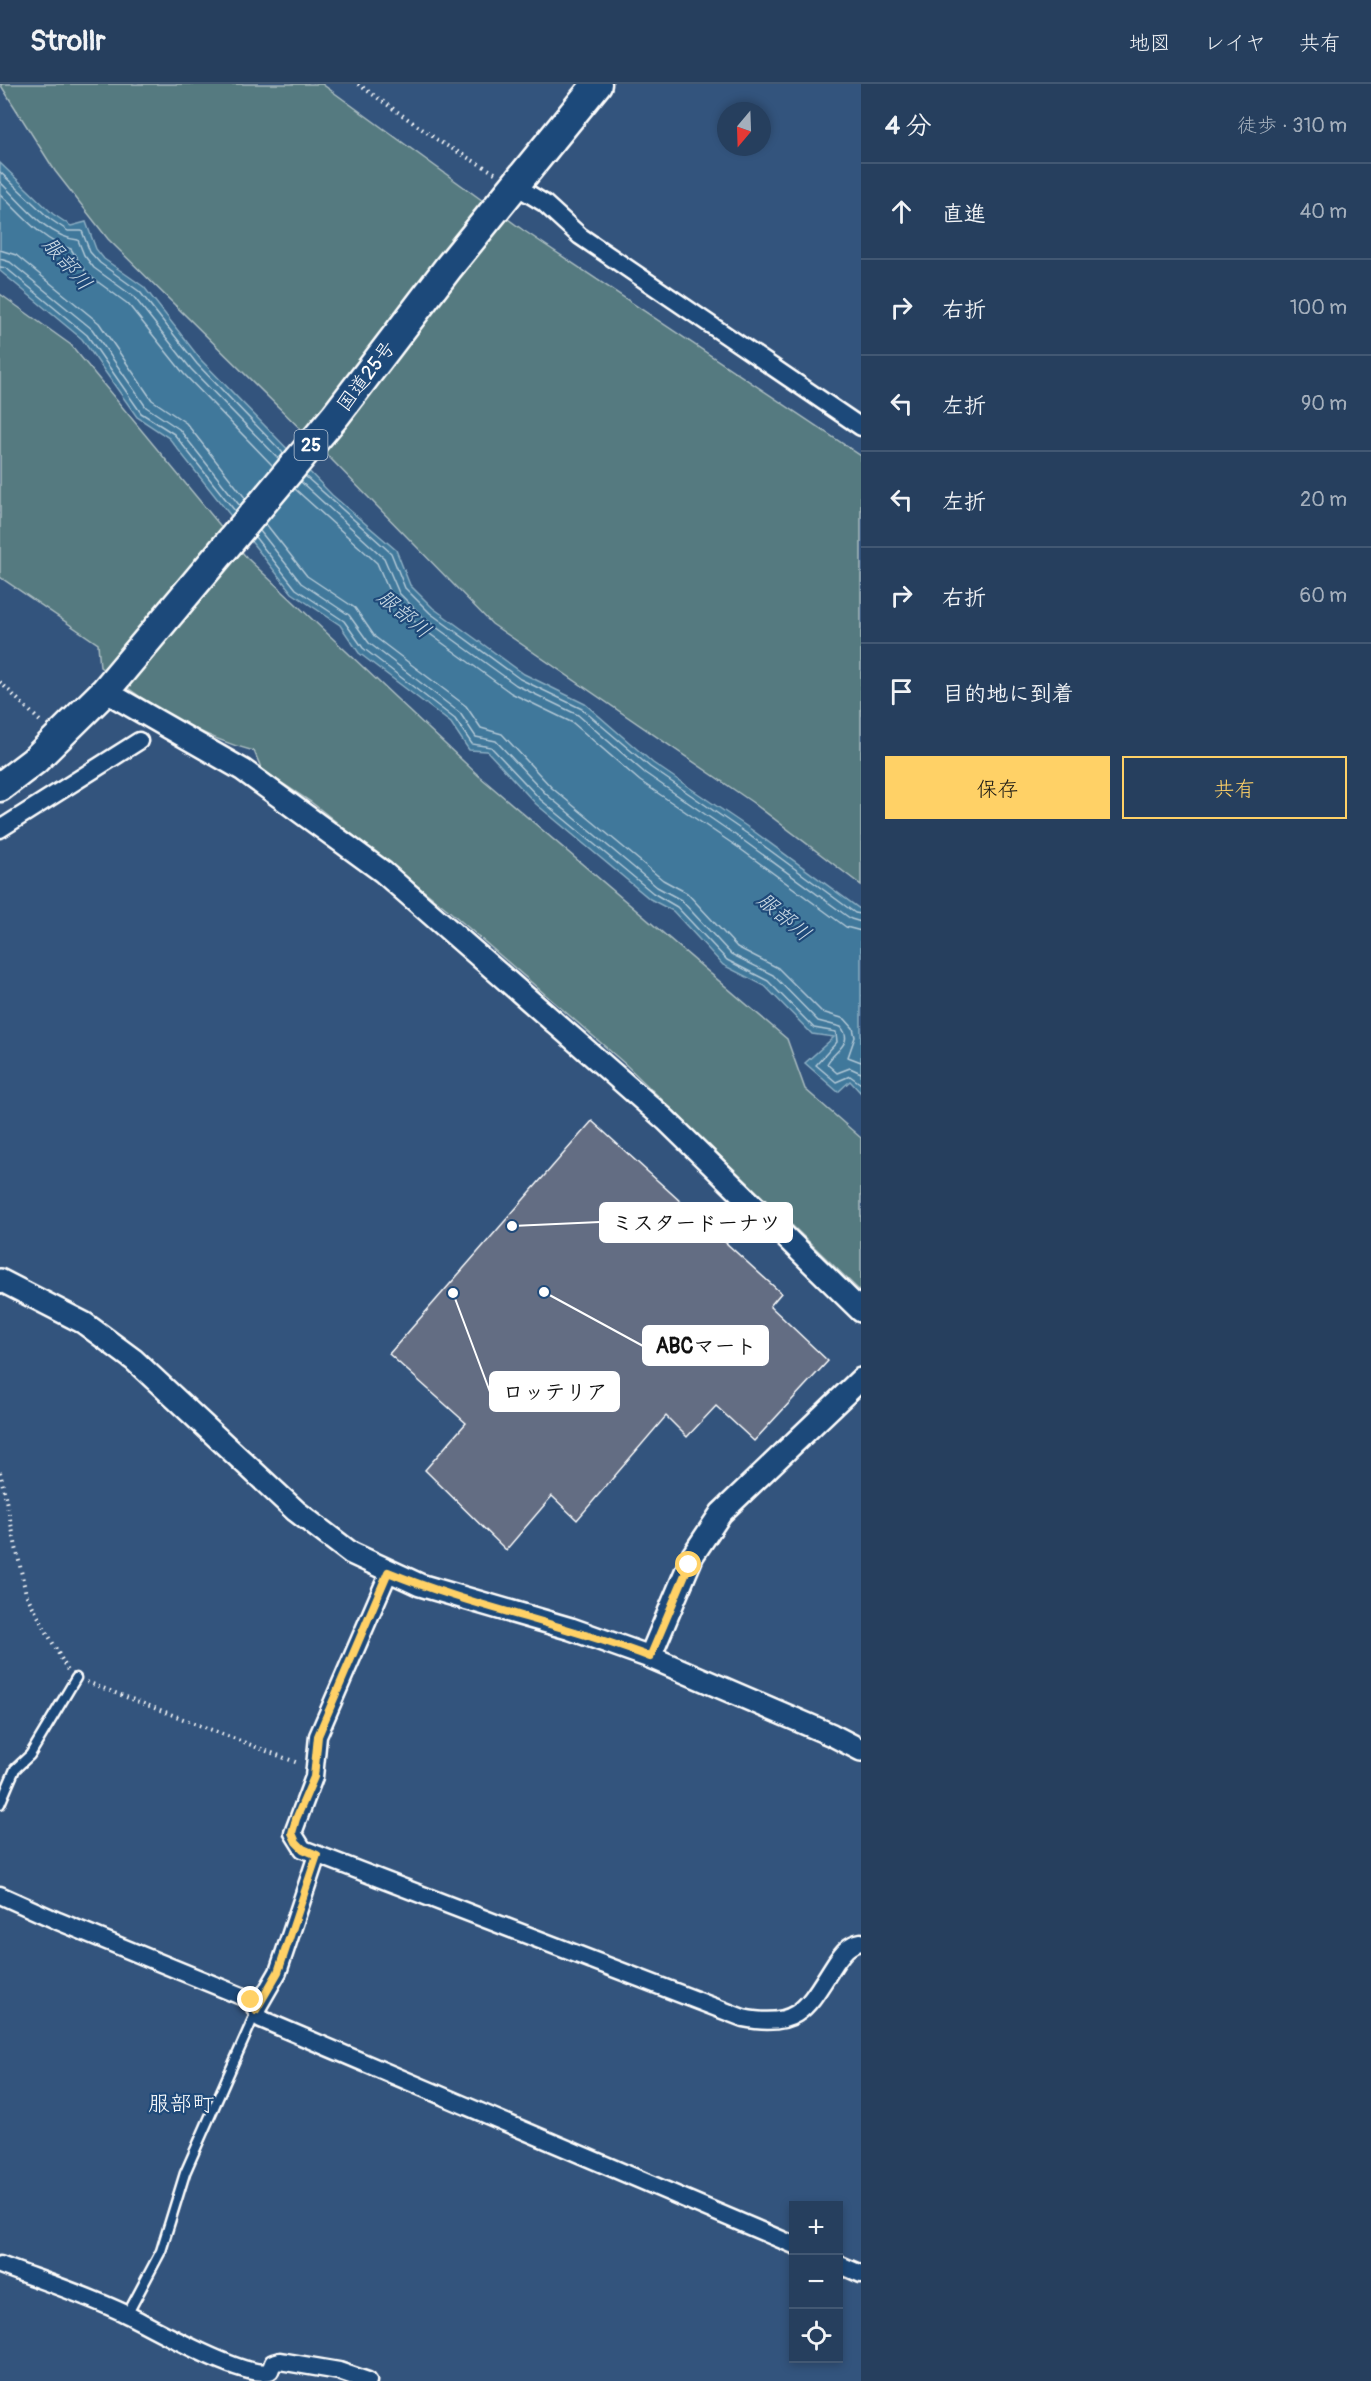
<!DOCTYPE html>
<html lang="ja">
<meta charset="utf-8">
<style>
body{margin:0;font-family:Pangolin,"Klee One",sans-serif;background:#324a67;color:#f1f3f6}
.controls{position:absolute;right:18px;bottom:18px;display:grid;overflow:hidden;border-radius:0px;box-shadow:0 3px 9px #0003}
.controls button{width:54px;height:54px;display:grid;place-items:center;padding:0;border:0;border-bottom:2px solid #425873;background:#263f5e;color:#f1f3f6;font:30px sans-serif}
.compass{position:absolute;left:717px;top:18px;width:54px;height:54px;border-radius:50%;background:#263f5e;box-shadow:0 3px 9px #0003;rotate:199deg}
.stop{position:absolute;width:18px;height:18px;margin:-14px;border:4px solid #ffd166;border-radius:50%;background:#fff}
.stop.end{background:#ffd166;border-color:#fff;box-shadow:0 2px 6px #0008}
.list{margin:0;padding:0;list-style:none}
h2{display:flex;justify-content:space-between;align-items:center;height:78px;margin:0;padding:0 24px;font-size:26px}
h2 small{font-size:20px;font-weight:400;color:#a4afbc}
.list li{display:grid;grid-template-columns:39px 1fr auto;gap:18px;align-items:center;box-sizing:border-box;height:96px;padding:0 24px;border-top:2px solid #425873}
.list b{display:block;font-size:22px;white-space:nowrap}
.list em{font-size:20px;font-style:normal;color:#a4afbc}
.actions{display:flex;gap:12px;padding:18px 24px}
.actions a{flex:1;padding:14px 0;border:2px solid #ffd166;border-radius:0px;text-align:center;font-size:21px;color:#ffd166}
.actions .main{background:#ffd166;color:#111}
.icon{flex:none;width:33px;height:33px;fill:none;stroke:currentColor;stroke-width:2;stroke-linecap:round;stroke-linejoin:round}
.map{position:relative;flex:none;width:861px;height:2297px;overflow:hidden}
header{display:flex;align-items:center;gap:36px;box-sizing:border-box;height:84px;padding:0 30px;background:#263f5e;border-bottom:2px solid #425873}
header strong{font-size:28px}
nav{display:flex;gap:33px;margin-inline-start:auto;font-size:21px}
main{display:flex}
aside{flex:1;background:#263f5e}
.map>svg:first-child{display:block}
.green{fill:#557a80;stroke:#aabcc0;stroke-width:1.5}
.water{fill:#40789b;stroke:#8caec3;stroke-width:1.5}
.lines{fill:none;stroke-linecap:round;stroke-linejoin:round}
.shore{stroke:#b3c9d7;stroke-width:1.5}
.building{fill:#636d83;stroke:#fff;stroke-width:1.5}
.service-casing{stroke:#fff;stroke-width:13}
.minor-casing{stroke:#fff;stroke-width:21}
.tertiary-casing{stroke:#fff;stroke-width:26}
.trunk-casing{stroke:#fff;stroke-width:33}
.path{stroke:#fff;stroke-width:4;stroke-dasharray:1.5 4.5;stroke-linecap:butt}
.service{stroke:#1f4a7a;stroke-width:8}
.minor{stroke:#1f4a7a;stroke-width:16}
.tertiary{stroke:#1f4a7a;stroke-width:21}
.trunk{stroke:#1f4a7a;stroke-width:28}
.route{stroke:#ffd166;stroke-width:8}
.labels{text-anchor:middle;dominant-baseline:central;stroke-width:4.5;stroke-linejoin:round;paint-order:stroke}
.shield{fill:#1f4a7a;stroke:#bcc9d7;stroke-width:1.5}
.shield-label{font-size:18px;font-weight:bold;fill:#fff}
.street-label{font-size:20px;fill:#fff;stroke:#1f4a7a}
.water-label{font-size:21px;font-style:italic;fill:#cfdde6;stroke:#1f4a7a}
.quarter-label{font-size:22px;fill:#fff;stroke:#1f4a7a}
.leader{fill:none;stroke:#fff;stroke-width:2}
.callout-dot{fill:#fff;stroke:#1f4a7a;stroke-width:2}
.callout{fill:#fff;stroke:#fff;stroke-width:2}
.callout-label{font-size:21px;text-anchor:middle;font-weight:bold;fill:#111}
</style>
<header>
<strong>Strollr</strong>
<nav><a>地図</a><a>レイヤ</a><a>共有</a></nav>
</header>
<main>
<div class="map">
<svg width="861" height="2297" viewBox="0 0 861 2297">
<rect width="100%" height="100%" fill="#33547d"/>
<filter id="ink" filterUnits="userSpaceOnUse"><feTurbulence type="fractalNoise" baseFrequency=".0167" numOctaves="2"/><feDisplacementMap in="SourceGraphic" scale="12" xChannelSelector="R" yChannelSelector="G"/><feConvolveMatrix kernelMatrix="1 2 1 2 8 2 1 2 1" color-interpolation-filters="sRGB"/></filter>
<g filter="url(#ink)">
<path class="green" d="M0,0H322L523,146L861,372V801L752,718L492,540L331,375L108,155L55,87Z
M0,210L71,261L247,474L479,692L787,955L805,1005L861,1054V1208L624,979L447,825L311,718L262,686L254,667C198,653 145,619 100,583L98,560L0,493Z"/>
<path class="water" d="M0,79L53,130L71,142L86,138L96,165L104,175L144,203L201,276L332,411L396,466L410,501L433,524L524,590L585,620L653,679L752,746L861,826V1009L850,997L838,1008L805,979L834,953L812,950L765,902L723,881L673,827L650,815L536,720L487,667L469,666L451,639L359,569L340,541L292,509L169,354L137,333L82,255L0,187Z"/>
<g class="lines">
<path class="shore" d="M0,88L50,135L68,147H82L90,168L100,179L140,208L197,280L283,369
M0,98C21,118 47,153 78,156L84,171L94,184L134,213L191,285L279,375
M0,110C21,130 43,158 71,165L87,190L128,220L184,290L273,382
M0,166L16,171L99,239L152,316L186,339L246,415
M0,175L10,178L92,245L146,323L179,345L240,422
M0,183L6,184L87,251L141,329L174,350L235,427
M305,392L391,469L405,504L430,529L520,595L582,625L650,683L749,751L855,829L861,830
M301,398L384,474L399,509L425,535L516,601L578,631L645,689L744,757L851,835L861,838
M295,405L377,479L392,514L419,542L511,609L573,639L640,697L739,764L846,843L861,847
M266,440L307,492L355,524L375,553L466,622L481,644L502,650L552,704L663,796L687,809L737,863L778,884L822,928L845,935L853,944L855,953L848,973L861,978
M260,447L301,499L349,531L369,559L460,629L476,653L496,657L546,710L657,803L681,816L731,870L773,891L818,937L841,943C855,960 833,967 827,980L837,989L850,984L861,989
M255,453L296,505L344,537L363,564L455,635L472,660L491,663L541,716L653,809L677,823L727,876L768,897L814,944L836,948L837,958L816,981L836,998L850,992L861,1000"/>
</g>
<path class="building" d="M592,1037L781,1209L770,1222L828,1277L754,1357L716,1322L687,1353L666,1332L577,1436L552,1412L506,1466L425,1386L466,1339L389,1270Z"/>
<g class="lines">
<g class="service-casing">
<path id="service" d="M0,1720L15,1685L30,1671L76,1594
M127,2231L161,2167L185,2089L256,1928"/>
</g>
<g class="minor-casing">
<path id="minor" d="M516,102L544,119L580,152L861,343
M0,745L139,657
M389,1488L318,1652L314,1693L293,1749L303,1765L743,1934C800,1946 808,1921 836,1878C843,1868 849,1860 861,1858
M0,1811L58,1837L251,1916L261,1935L794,2161
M256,1926L278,1888L317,1771
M838,2180L861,2190
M0,2181C42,2197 87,2211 128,2231C152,2243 247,2297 270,2287L273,2279L280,2277L339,2287L368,2297"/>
</g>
<g class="tertiary-casing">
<path id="tertiary" d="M105,607L243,686L383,788L666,1036L861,1227
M0,1196L84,1239L134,1276L296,1427L351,1469L420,1501L571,1545L650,1573L832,1651L861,1666
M650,1573L693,1471L721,1429L861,1295"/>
</g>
<g class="trunk-casing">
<path id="trunk" d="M0,703L34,677L105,607L336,331L448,184L597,0"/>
</g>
<path class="path" d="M358,0L442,59L495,89
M0,598L42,639
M0,1388L26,1510L68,1587
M87,1598L298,1679"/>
<use href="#service" class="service"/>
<use href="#minor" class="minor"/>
<use href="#tertiary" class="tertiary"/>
<use href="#trunk" class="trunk"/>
</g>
</g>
<g class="lines" filter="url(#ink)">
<path class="route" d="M251,1916L256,1926L278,1888L317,1771L303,1765L296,1758L292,1749L296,1735L314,1693L318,1652L388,1488C473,1523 565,1540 650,1573L689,1481"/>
</g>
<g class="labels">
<rect class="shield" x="294.5" y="346" width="33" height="30" rx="4.5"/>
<g class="shield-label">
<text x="311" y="361">25</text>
</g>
<g class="street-label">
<text transform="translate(366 292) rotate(-53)">国道25号</text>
</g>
<g class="water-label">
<text transform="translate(67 180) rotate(49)">服部川</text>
<text transform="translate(404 530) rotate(40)">服部川</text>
<text transform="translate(784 833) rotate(40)">服部川</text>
</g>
<g class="quarter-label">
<text x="181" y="2020">服部町</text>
</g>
</g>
<path class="leader" d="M512 1142L600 1138M544 1208L643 1262M453 1209L490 1308"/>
<g class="callout-dot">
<circle cx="512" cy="1142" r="6"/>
<circle cx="544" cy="1208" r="6"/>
<circle cx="453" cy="1209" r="6"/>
</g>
<g class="callout">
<rect x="600" y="1119" width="192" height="39" rx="6"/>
<rect x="643" y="1242" width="125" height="39" rx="6"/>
<rect x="490" y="1288" width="129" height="39" rx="6"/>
</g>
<g class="callout-label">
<text x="696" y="1146">ミスタードーナツ</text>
<text x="706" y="1269">ABCマート</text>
<text x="555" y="1315">ロッテリア</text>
</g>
</svg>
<div class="controls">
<button>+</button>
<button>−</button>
<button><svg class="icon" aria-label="locate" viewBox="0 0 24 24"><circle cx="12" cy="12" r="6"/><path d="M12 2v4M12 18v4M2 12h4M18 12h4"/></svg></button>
</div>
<svg class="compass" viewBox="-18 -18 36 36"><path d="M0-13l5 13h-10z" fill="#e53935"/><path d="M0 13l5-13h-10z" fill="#a4afbc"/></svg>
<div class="stop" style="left:689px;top:1481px"></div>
<div class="stop end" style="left:251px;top:1916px"></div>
</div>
<aside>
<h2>4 分<small>徒歩 · 310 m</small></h2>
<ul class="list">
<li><svg class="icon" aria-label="ahead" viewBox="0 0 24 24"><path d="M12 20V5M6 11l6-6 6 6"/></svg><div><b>直進</b></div><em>40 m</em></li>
<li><svg class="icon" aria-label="right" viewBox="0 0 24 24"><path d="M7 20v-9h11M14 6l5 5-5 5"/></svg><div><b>右折</b></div><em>100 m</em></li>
<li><svg class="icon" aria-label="left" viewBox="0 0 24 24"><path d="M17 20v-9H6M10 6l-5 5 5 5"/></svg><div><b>左折</b></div><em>90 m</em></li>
<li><svg class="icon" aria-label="left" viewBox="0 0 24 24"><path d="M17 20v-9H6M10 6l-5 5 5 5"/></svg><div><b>左折</b></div><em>20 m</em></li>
<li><svg class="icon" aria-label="right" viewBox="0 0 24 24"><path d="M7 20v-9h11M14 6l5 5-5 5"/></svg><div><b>右折</b></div><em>60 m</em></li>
<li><svg class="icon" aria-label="arrive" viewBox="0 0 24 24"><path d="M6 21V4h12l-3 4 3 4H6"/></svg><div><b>目的地に到着</b></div></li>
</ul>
<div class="actions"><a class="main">保存</a><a>共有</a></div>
</aside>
</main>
